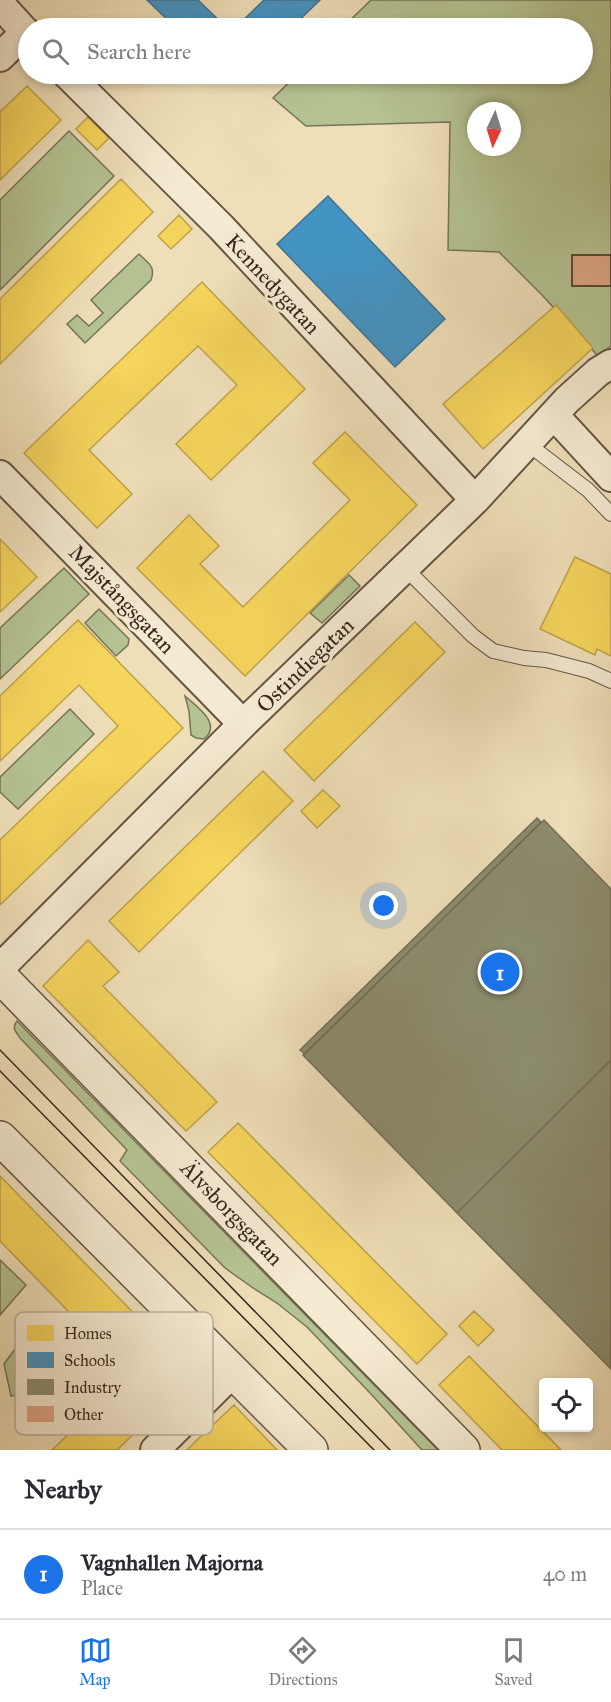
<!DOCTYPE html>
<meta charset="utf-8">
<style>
body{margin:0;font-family:"IM FELL Great Primer",serif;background:#f2f2f3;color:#2b2b33}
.controls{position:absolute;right:18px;bottom:18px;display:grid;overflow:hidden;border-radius:6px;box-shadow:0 3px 9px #0003}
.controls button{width:54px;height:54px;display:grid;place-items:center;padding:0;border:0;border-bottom:2px solid #e1e1e2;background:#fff;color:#2b2b33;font:30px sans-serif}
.compass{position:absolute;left:467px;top:102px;width:54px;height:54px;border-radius:50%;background:#fff;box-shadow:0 3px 9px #0003;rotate:184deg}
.you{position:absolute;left:384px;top:906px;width:21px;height:21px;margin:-15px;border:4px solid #fff;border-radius:50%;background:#1a73e8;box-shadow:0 0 0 9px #1a73e833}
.badge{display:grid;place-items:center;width:39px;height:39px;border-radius:50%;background:#1a73e8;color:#fff;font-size:20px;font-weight:700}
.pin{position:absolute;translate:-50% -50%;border:3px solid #fff;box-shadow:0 2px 6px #0006}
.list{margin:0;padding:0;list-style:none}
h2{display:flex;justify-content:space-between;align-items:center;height:78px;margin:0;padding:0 24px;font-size:26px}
h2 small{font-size:20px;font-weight:400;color:#7c7c81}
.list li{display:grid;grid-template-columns:39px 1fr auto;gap:18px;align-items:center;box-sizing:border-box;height:90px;padding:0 24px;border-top:2px solid #e1e1e2}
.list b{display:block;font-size:22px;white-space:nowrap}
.list p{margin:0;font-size:20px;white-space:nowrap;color:#7c7c81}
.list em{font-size:20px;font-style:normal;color:#7c7c81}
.icon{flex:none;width:33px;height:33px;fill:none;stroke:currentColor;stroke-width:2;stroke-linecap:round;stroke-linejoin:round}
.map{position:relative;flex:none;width:611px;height:1450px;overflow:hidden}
.search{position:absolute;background:#fff;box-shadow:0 3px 9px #0003;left:18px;right:18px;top:18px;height:66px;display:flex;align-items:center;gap:15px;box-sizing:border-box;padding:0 21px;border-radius:33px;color:#7c7c81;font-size:22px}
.sheet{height:168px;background:#fff}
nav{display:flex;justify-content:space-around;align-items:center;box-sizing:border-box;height:84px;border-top:2px solid #e1e1e2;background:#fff;font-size:16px;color:#7c7c81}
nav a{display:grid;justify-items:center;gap:3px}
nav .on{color:#1a73e8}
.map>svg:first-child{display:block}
.green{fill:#b5c392;stroke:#767558;stroke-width:1.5;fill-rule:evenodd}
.homes{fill:#f6d55c;stroke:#bda149;stroke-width:1.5}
.schools{fill:#4393c3;stroke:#3f7391;stroke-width:1.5}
.industry{fill:#8c8c6e;stroke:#726e56;stroke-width:1.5}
.building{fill:#dea584;stroke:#37271d;stroke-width:1.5}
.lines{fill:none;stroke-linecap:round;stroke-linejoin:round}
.service-casing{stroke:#655544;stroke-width:16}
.minor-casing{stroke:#655544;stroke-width:32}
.tertiary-casing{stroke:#655544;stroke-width:36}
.service{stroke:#f5ead2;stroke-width:14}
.minor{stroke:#f5ead2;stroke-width:28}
.tertiary{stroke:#f5ead2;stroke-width:33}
.tram{stroke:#37271d;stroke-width:1.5}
.labels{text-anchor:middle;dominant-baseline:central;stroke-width:6;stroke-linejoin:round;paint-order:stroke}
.street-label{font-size:22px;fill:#37271d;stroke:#f5ead2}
.key{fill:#f5ead2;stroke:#bcb09c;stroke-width:1.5}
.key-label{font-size:16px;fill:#37271d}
</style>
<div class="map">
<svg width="611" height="1450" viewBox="0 0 611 1450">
<rect width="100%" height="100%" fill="#efdfb9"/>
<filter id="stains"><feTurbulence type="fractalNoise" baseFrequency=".00333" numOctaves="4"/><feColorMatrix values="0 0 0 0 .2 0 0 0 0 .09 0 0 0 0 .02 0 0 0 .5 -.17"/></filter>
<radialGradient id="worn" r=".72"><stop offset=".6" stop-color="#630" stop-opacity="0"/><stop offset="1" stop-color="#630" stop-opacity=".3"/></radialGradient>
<path class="green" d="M371,0H611V346L598,356L542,295L499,252L448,250L450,122L306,126L273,98L298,74H582V28H342ZM476,111H512V147H476Z
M69,131L114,176L0,290V200Z
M139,254C148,263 156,266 151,280L85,343L67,324L77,315L89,326L103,313L91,300Z
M64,568L89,594L0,679V628Z
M349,575L360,586L322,623L310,613Z
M99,609L129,639L128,645L116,656L85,623Z
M185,696C196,706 223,724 204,739L196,738L191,735L189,711Z
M70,709L94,734L18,809L0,792V777Z
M17,1021L438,1450H422L371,1394L307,1327L277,1303L253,1288L225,1268L120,1161L127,1150L21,1039C16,1032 11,1028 17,1021Z
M0,1260L26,1285L0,1315Z
M47,1321C67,1325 92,1351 86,1374C83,1383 76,1391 70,1397C62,1405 55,1409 44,1409C34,1391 30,1392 11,1396L4,1364L18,1345L26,1353L34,1345L27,1338Z"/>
<path class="homes" d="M27,86L61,120L0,180V112Z
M88,117L109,138L97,150L76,129Z
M121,179L153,212L0,364V299Z
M179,215L192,229L171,249L158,236Z
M202,282L305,389L211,480L176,444L237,385L198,346L89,450L132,494L97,528L24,453Z
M556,305L593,348L483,449L443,404Z
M345,432L417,505L245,676L137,568L189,515L219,546L200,564L243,607L350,500L313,463Z
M0,539L37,577L0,612Z
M575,557L611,574V656L597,649L595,655L540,629Z
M78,620L183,728L0,905V840L118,726L79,685L0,761V696Z
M415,622L445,652L314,781L284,750Z
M263,771L293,801L139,952L109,921Z
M323,790L340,806L317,828L301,811Z
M88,940L119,972L103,986L217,1102L186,1131L43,986Z
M238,1123L447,1334L417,1364L208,1152Z
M0,1176L194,1375L117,1450H52L130,1375L0,1241Z
M474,1311L494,1330L478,1346L459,1326Z
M469,1356L561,1450H502L439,1385Z
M234,1405L277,1450H187L198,1439Z"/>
<path class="schools" d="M147,0H198L227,28H176Z
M264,0H320L291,28H235Z
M328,196L445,319L395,367L277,244Z"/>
<path class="industry" d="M537,818L541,822L305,1054L300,1050Z
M544,820L611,889V1060L457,1213L303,1055Z
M611,1060V1369L457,1213Z"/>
<path class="building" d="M572,255H611V286H572Z"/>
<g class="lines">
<g class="service-casing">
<path id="service" d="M528,444L588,490L611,514
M405,568L473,636L493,651L524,658L546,660L589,671L611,681"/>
</g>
<g class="minor-casing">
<path id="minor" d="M0,4L28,35
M0,57L26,32
M67,74L221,227L475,500
M554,415L611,477
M0,475L243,724
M0,968L243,724L475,500L567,400L598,372L611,364
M155,1450L233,1372"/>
</g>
<g class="tertiary-casing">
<path id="tertiary" d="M0,976L463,1450
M0,1138L311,1450"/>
</g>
<use href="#service" class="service"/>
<use href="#minor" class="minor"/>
<use href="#tertiary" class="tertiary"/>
<path class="tram" d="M0,1050L390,1450
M0,1071L374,1450"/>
</g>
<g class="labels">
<g class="street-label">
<text transform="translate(273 284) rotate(47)">Kennedygatan</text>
<text transform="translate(122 599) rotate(46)">Majstångsgatan</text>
<text transform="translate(305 665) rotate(-44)">Ostindiegatan</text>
<text transform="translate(232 1213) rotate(46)">Älvsborgsgatan</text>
</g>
</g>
<rect x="15" y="1312" width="198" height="123" rx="9" class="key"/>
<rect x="27" y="1325" width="27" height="16" fill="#f6d55c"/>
<rect x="27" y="1352" width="27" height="16" fill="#4393c3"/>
<rect x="27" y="1379" width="27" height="16" fill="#8c8c6e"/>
<rect x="27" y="1406" width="27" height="16" fill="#dea584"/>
<g class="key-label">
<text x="64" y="1339">Homes</text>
<text x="64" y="1366">Schools</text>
<text x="64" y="1393">Industry</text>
<text x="64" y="1420">Other</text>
</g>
<rect width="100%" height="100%" filter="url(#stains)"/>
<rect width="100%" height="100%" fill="url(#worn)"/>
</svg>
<div class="controls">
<button><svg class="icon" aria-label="locate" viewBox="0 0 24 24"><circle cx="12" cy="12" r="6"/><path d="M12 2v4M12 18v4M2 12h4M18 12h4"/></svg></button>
</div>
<svg class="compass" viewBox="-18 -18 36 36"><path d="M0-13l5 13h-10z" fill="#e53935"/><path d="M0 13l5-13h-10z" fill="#7c7c81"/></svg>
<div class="you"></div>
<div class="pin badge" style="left:500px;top:972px">1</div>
<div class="search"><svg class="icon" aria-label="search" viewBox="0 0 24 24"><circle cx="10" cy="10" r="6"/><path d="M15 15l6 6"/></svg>Search here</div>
</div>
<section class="sheet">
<h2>Nearby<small></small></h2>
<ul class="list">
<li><span class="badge">1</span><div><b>Vagnhallen Majorna</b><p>Place</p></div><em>40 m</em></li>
</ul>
</section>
<nav>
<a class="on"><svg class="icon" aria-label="map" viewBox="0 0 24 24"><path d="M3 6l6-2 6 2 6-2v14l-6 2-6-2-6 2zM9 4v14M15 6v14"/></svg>Map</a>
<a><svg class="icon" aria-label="directions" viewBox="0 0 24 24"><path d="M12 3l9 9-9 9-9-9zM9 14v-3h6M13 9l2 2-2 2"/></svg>Directions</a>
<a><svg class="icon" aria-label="saved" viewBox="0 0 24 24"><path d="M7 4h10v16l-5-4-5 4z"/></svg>Saved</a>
</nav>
